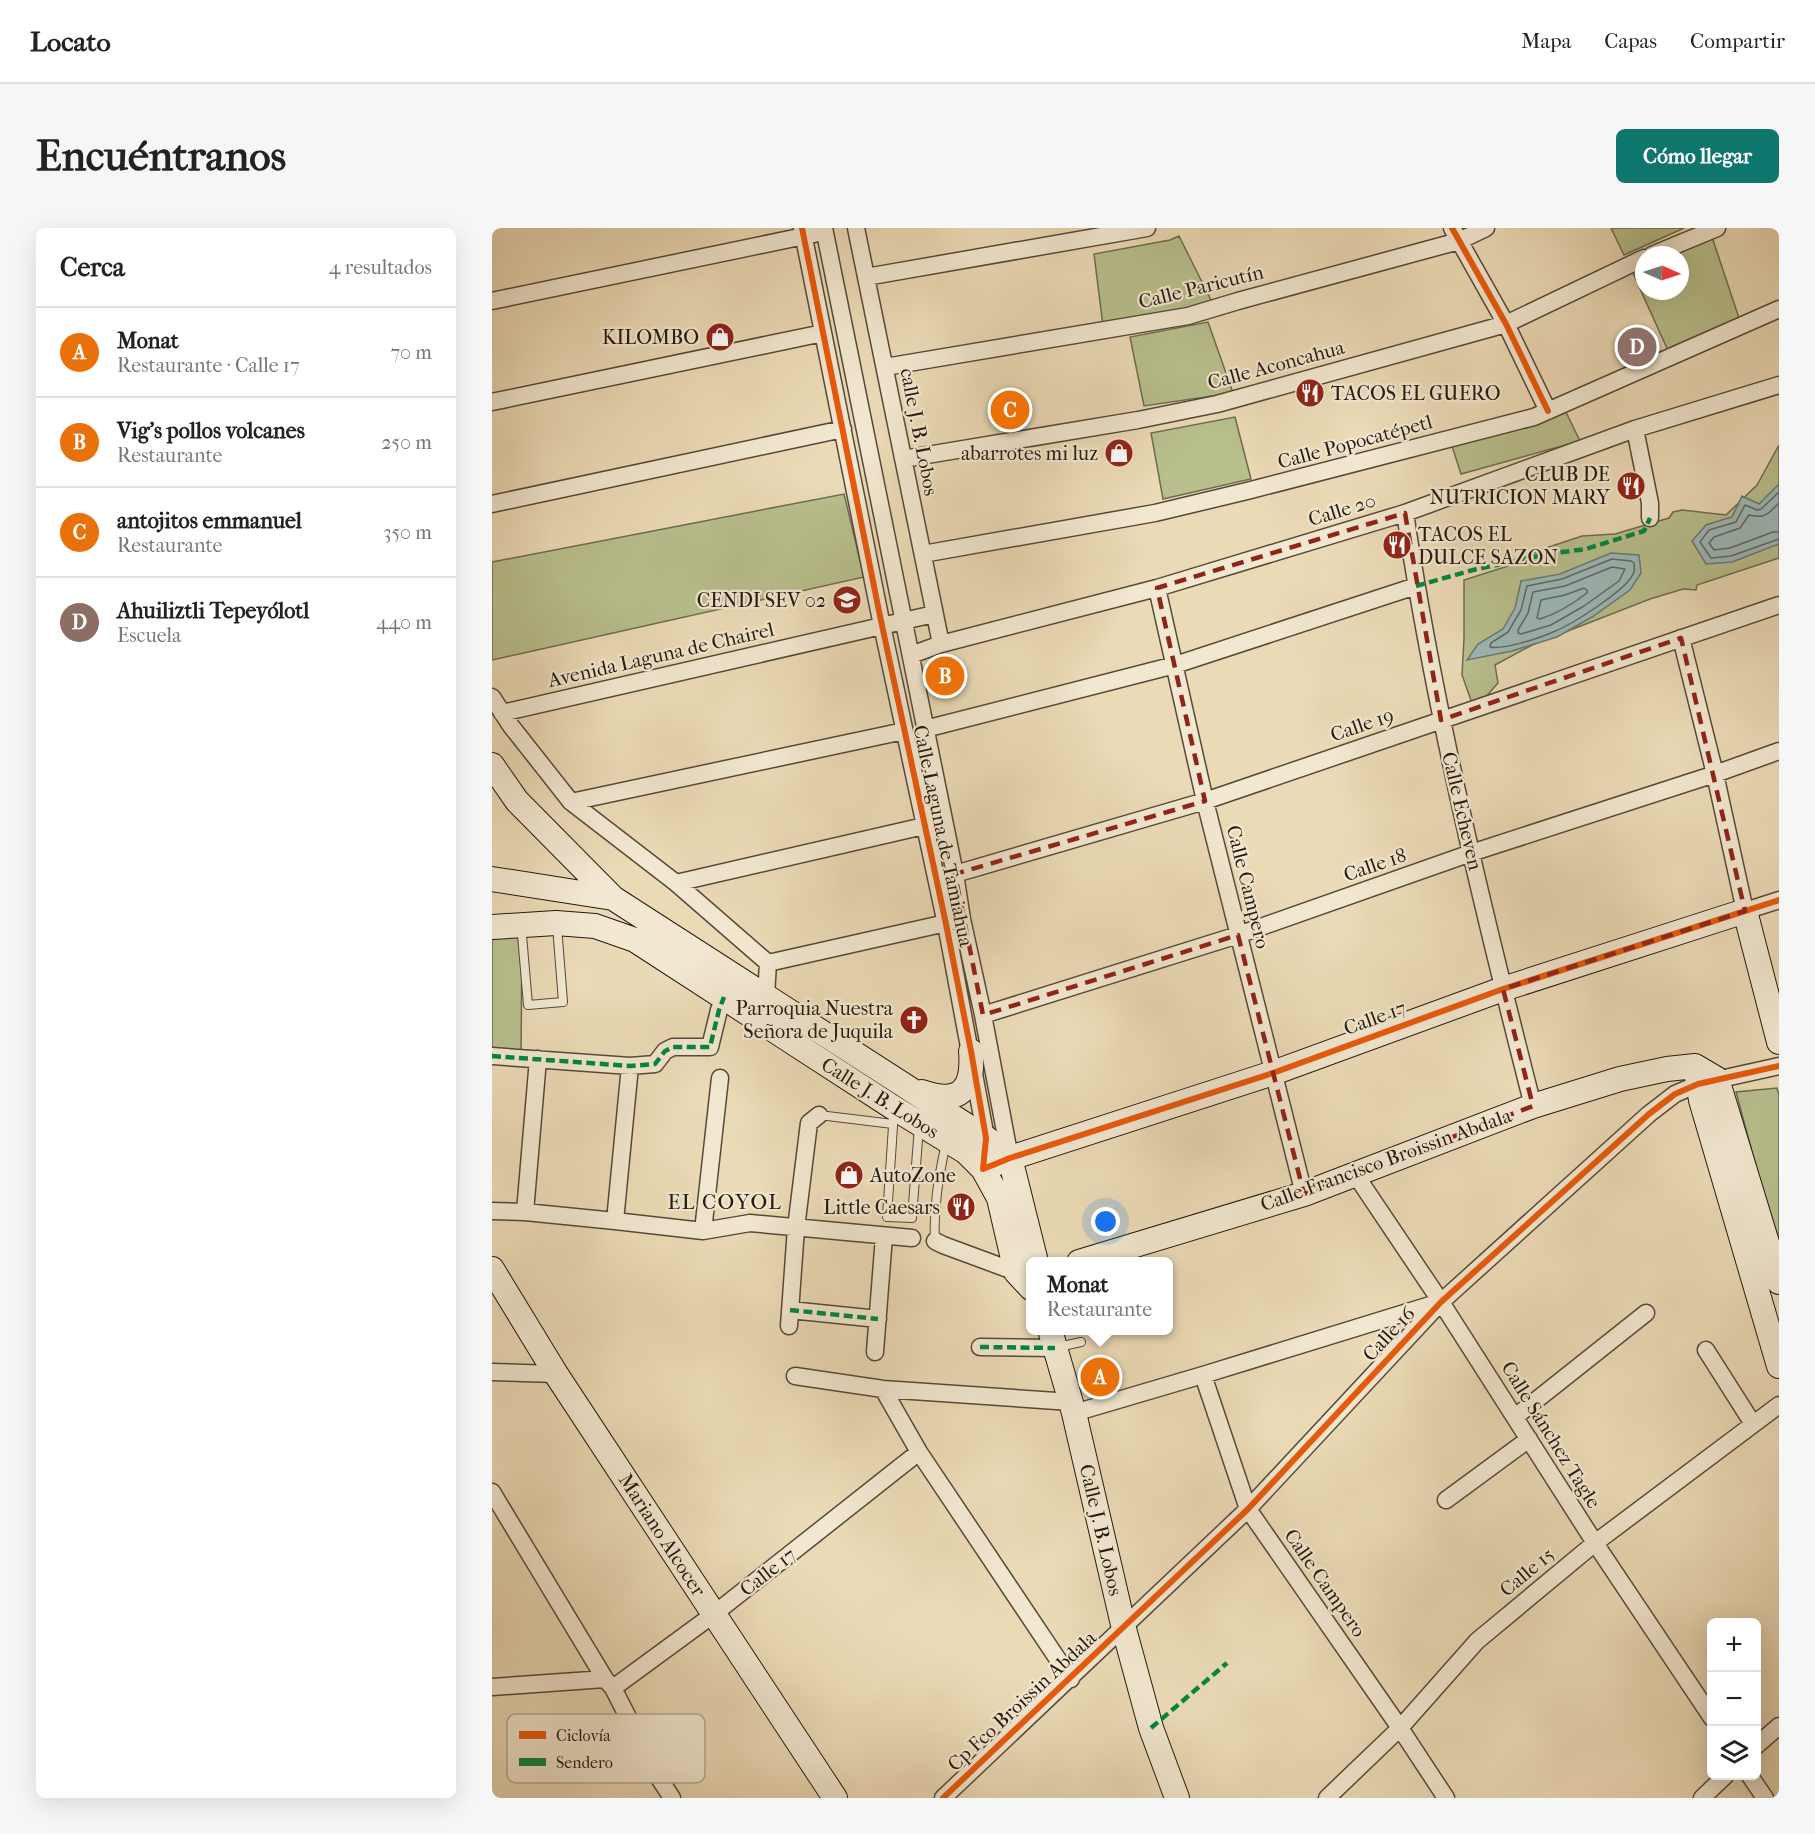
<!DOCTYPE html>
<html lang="es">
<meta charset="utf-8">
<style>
body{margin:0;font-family:"IM FELL French Canon",serif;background:#f6f6f6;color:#222}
.controls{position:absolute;right:18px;bottom:18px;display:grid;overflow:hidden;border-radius:9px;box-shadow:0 6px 24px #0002}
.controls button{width:54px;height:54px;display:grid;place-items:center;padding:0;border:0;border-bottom:2px solid #e0e0e0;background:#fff;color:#222;font:30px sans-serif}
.compass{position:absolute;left:1143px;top:18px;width:54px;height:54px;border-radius:50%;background:#fff;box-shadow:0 6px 24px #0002;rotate:93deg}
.you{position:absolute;left:614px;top:994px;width:21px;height:21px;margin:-15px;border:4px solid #fff;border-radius:50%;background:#1a73e8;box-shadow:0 0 0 9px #1a73e833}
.badge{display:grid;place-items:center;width:39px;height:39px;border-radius:50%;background:#0f766e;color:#fff;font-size:20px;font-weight:700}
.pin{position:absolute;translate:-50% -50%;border:3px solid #fff;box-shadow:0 2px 6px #0006}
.popup{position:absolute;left:534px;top:1029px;width:147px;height:78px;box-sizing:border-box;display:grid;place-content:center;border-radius:9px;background:#fff;filter:drop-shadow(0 2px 4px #0005);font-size:20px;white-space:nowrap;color:#767676}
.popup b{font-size:22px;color:#222}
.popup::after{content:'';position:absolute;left:50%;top:100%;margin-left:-12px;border:12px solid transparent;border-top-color:#fff}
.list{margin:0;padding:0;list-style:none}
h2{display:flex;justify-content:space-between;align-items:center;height:78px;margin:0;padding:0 24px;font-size:26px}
h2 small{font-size:20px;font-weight:400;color:#767676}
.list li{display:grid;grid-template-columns:39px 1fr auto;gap:18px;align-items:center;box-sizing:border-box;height:90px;padding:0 24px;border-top:2px solid #e0e0e0}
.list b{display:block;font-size:22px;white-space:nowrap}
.list p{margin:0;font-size:20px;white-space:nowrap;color:#767676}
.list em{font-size:20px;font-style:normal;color:#767676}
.icon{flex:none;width:33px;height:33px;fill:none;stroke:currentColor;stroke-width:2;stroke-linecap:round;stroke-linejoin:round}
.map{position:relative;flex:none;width:1287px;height:1570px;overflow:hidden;border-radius:9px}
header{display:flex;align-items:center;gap:36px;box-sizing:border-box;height:84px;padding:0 30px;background:#fff;border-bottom:2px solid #e0e0e0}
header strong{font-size:28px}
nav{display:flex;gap:33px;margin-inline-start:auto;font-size:21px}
.intro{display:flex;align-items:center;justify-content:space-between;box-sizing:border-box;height:144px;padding:0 36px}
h1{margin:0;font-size:42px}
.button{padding:15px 27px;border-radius:9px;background:#0f766e;color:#fff;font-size:21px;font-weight:700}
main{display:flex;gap:36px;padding:0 36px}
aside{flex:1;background:#fff;border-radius:9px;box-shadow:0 6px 24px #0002}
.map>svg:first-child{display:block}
.green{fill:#b8bf8d;stroke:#6e6c4e;stroke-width:1.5}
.water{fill:#9cb8b8;stroke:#6c7874;stroke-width:1.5}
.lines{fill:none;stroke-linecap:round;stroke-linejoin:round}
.shore{stroke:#606864;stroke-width:1.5}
.lane-casing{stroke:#564939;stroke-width:10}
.street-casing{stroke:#564939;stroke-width:19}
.secondary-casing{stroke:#25190f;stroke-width:26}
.lane{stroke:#f2e7d0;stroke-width:8}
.street{stroke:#f2e7d0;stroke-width:16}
.secondary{stroke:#f2e7d0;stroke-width:24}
.quiet{stroke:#00873e;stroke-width:4.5;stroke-dasharray:9 4.5;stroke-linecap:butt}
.cycleway-casing{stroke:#f2e7d0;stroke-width:10}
.cycleway{stroke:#e8590c;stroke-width:6}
.marked{fill:none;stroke:#8f2418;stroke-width:4.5;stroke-dasharray:12 8;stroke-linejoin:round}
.labels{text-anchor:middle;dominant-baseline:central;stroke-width:4.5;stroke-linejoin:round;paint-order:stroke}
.street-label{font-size:20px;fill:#25190f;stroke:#f2e7d0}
.poi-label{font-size:20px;fill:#25190f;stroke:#f2e7d0;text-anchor:end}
.neighbourhood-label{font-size:21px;letter-spacing:1.5px;fill:#25190f;stroke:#f2e7d0}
.key{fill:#f2e7d0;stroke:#b4a996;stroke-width:1.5}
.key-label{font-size:16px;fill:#25190f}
</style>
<header>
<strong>Locato</strong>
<nav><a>Mapa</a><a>Capas</a><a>Compartir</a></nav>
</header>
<div class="intro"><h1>Encuéntranos</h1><a class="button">Cómo llegar</a></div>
<main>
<aside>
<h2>Cerca<small>4 resultados</small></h2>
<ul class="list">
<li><span class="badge" style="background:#e8710a">A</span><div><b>Monat</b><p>Restaurante · Calle 17</p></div><em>70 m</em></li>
<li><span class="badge" style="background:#e8710a">B</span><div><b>Vig's pollos volcanes</b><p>Restaurante</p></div><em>250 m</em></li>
<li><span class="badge" style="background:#e8710a">C</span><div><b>antojitos emmanuel</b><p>Restaurante</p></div><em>350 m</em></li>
<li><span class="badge" style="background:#8d6e63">D</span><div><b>Ahuiliztli Tepeyólotl</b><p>Escuela</p></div><em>440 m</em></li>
</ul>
</aside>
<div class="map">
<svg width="1287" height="1570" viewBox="0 0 1287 1570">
<rect width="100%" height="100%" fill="#ebdab6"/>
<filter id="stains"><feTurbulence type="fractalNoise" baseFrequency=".00333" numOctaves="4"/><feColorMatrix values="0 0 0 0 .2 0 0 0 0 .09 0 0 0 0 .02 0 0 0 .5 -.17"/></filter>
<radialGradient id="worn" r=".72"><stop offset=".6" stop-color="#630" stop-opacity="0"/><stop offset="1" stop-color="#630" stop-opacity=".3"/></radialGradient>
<path class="green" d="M1119,0H1192L1132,27Z
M687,8L720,74L687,83L611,98L602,26L678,12Z
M1220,9L1249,96L1178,127L1140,43L1152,38V63H1188V27H1177Z
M716,94L741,165L652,178L638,109Z
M1072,180L1088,213L969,246L959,215Z
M743,189L759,251L671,271L659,205Z
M1287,217V330L1205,357L1204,362L1191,361L1158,371L1040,417L1003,437L1006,455L991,472L980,475L970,447L972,410V352L1016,338L1048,322L1090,308L1123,306L1177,290L1181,284L1190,282L1234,287L1265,257Z
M352,266L372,349L0,432V334Z
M30,707L29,831L0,829V709Z
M1285,860L1287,867V1024L1244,864Z"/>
<path class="water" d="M1287,256V316L1240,334L1214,336L1200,313L1214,297L1240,289L1250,268L1267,276Z
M1119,325L1147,327L1149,345L1138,362L1100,389L1065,409L1020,423L975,432L986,416L1011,401L1023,380L1029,353L1068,346Z"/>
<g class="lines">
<path class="shore" d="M1287,264L1269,281L1265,282L1253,277L1244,294L1217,302L1208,314L1219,330L1239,328L1287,311
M1287,275C1276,286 1273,291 1257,287L1248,300L1222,309L1217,315L1222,322L1238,320L1281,304H1287
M1120,331L1139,333L1142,335C1142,337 1143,342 1142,344C1137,361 1079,397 1061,404C1048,410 1011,422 998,419L999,415L1016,404L1029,382L1035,358L1070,351Z
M1120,339L1133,341L1127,353L1092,378L1059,397L1029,406L1026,405V402L1036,385L1041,364L1073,358Z
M1092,360L1095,362V365C1082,375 1064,386 1048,391L1045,390L1049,372L1073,367Z"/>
<g class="lane-casing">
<path id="lane" d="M30,707L36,777L71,774L65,698
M402,883L395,989L420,990L427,898
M327,887L401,896
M443,1013C441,980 447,947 454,915
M566,1119L589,1114"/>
</g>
<g class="street-casing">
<path id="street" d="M310,0L388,388L454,696L494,910V916
M332,0L463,646L470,691L491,787L518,930
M364,0L449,416
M960,0L1014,96L1056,183
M1160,27L1225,0
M374,49L655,0
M0,73L322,6
M393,139L696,88L746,73L967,13L994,0
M0,174L331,105
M1143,201L1158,275V290
M411,231L646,192L725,176L1014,96L1152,30
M0,276L351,201
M913,285C943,485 991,682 1041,878
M431,326L663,285L755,263L1042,189L1287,81
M665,360L713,573L812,966
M1189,410L1223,546L1253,683L1287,672
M419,427L449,416L665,360L913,285L1143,201L1287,157
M0,469L19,498L79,574L184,655L276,735
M10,485L442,386
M433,501L683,437L924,358
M79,574L412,503
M463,646L713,573L1287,377
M184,655L432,598
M276,735L463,693
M274,768L276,735
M491,787L746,707L979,625L1223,546L1287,523
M0,828L138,838L163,836L173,823L181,819H218L227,782L232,769
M863,946L949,1074L1103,1315L1220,1490
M0,983L33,984L123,993L211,1003L258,995L420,1010
M33,984L46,831
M123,993L138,838
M211,1003L228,850
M443,1013L451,1017L524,1044L532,1045
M298,1082L386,1091
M297,1098L304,1000L317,895L327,887
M488,1119L563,1120
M1214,1122L1261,1196
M383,1124L392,1008
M0,1144L64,1146
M711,1147L756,1281L908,1500L954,1570
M303,1148L391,1161L579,1174
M391,1161L427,1224L579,1451
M582,1185L711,1147L948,1074
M1023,1189L1154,1085
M0,1264L113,1451L121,1460L167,1550L180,1570
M954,1272L1037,1211
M0,1459L113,1451
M121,1460L222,1386L427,1224
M1264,1518L1287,1498
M1258,1548L1273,1570
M451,1570L756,1281L949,1074L1157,886L1183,866L1206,856L1287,838
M835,1570L908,1500L985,1413L1103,1315L1287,1177
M1210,1570L1233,1548"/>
</g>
<g class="secondary-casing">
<path id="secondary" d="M0,537L25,573L121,670L494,910L518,930L544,1034
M0,651L121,670
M0,699L64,695L103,698L143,712L402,880L474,924L491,941L507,970L524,1044L539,1060
M1203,838L1209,872L1287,1138
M1203,838L1225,851L1287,1054
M430,864C468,877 482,862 479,823
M491,941L518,930L781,845L1011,761L1253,683L1287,814
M587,1034L812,966L1041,878L1128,851L1175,841L1203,838
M0,1041L64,1146L343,1570
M558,1102L582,1185L632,1401L659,1500L685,1570"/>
</g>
<use href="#lane" class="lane"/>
<use href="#street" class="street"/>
<use href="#secondary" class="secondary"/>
<path class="quiet" d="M924,358L981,342L1056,326L1094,321L1152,303L1158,290
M0,828L138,838L163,836L173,823L181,819H218L227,782L232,769
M298,1082L386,1091
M488,1119L563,1120
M659,1500L735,1435"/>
<g class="cycleway-casing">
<path id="cycleway" d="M310,0L388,388L454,696L479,823L494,910L491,941L518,930L781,845L1011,761L1287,672
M960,0L1014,96L1056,183
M451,1570L756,1281L949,1074L1157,886L1183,866L1206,856L1287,838"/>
</g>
<use href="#cycleway" class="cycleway"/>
</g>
<path class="marked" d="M913,285L949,492L1189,410L1253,683L1011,761L1041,878L812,966L746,707L491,787L463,646L713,573L665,360Z"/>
<defs>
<g id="shop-disc" transform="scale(1.5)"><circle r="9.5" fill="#8f2418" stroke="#f2e7d0"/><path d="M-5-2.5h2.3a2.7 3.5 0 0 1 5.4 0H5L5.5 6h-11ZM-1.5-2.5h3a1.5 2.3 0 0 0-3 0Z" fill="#fff"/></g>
<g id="restaurant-disc" transform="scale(1.5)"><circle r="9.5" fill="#8f2418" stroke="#f2e7d0"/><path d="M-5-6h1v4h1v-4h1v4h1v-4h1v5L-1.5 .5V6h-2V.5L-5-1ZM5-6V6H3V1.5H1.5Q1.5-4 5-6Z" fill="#fff"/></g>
<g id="school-disc" transform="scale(1.5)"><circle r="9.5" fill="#8f2418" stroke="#f2e7d0"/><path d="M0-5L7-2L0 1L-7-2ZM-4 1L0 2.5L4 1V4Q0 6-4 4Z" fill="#fff"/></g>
<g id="church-disc" transform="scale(1.5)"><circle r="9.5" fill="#8f2418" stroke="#f2e7d0"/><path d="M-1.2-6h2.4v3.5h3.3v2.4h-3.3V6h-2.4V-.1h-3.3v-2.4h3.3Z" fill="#fff"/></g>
</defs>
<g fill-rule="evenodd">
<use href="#shop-disc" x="228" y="109"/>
<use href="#restaurant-disc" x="818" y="165"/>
<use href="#shop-disc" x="627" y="225"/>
<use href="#restaurant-disc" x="1139" y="258"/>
<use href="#restaurant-disc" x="905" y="317"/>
<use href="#school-disc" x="355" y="372"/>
<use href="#church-disc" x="422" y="792"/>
<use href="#shop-disc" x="357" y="947"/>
<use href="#restaurant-disc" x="469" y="979"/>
</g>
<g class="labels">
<g class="street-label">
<text transform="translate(709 59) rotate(-14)">Calle Paricutín</text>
<text transform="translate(784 137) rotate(-15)">Calle Aconcahua</text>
<text transform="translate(427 204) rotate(79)">calle J. B. Lobos</text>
<text transform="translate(863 214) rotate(-15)">Calle Popocatépetl</text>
<text transform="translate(850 282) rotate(-17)">Calle 20</text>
<text transform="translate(169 427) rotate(-13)">Avenida Laguna de Chairel</text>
<text transform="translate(870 497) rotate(-19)">Calle 19</text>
<text transform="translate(970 583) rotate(77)">Calle Echeven</text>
<text transform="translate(451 608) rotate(78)">Calle Laguna de Tamiahua</text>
<text transform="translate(883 637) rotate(-19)">Calle 18</text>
<text transform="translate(756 659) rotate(76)">Calle Campero</text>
<text transform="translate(883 790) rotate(-20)">Calle 17</text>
<text transform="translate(388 870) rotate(32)">Calle J. B. Lobos</text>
<text transform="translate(894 932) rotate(-20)">Calle Francisco Broissin Abdala</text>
<text transform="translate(897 1106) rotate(-47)">Calle 16</text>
<text transform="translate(1059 1207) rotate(58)">Calle Sánchez Tagle</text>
<text transform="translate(609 1302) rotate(77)">Calle J. B. Lobos</text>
<text transform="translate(170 1307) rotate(57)">Mariano Alcocer</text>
<text transform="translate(276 1344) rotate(-38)">Calle 17</text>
<text transform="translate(1035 1344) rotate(-40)">Calle 15</text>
<text transform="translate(833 1355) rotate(55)">Calle Campero</text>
<text transform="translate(530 1473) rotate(-43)">Cp Fco Broissin Abdala</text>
</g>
<g class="poi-label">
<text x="207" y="109">KILOMBO</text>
<text x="839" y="165" text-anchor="start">TACOS EL GUERO</text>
<text x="606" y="225">abarrotes mi luz</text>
<text x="1118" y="246">CLUB DE<tspan x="1118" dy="23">NUTRICION MARY</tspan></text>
<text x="926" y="306" text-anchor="start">TACOS EL<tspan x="926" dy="23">DULCE SAZON</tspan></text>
<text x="334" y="372">CENDI SEV 02</text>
<text x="401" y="780">Parroquia Nuestra<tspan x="401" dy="23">Señora de Juquila</tspan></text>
<text x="378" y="947" text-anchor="start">AutoZone</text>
<text x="448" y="979">Little Caesars</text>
</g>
<g class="neighbourhood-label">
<text x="233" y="974">EL COYOL</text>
</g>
</g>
<rect x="15" y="1486" width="198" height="69" rx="9" class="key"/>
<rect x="27" y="1503" width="27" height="8" fill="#e8590c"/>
<rect x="27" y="1530" width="27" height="8" fill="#00873e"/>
<g class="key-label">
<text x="64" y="1513">Ciclovía</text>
<text x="64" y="1540">Sendero</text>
</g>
<rect width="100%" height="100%" filter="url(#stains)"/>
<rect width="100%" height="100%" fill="url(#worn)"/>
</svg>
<div class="controls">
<button>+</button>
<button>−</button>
<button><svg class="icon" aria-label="layers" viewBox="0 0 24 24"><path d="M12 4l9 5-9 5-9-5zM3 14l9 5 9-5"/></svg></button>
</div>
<svg class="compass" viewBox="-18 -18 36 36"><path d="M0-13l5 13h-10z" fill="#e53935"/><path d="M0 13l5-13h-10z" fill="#767676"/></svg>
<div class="you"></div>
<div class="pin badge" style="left:608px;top:1149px;background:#e8710a">A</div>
<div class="popup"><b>Monat</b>Restaurante</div>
<div class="pin badge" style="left:453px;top:448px;background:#e8710a">B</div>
<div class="pin badge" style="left:518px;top:182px;background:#e8710a">C</div>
<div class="pin badge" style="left:1145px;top:119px;background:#8d6e63">D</div>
</div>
</main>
